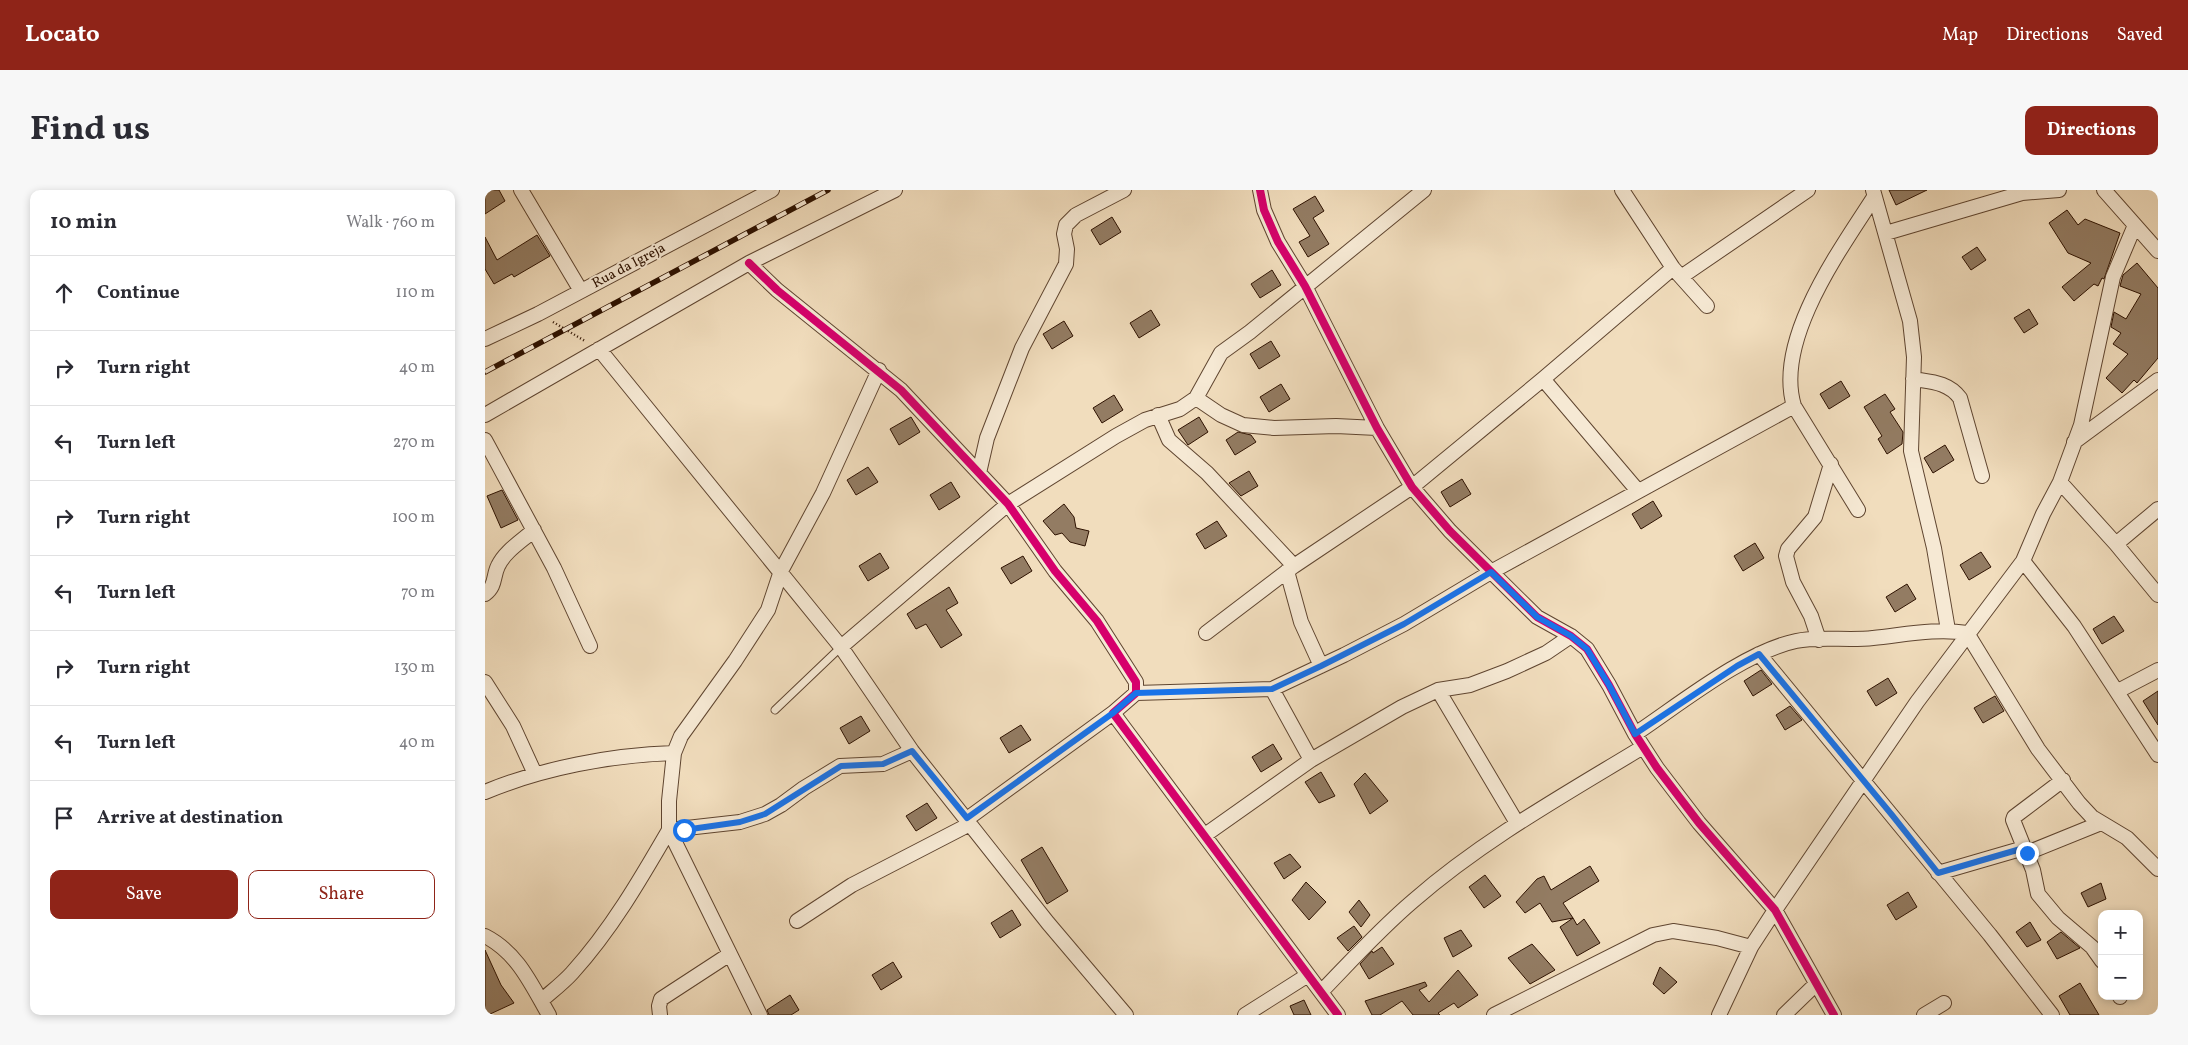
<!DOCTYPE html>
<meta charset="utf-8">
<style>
body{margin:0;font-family:Vollkorn,serif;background:#f7f7f7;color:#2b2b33}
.controls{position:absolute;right:15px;bottom:15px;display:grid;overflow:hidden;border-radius:10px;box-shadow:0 2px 8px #0003}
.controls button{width:45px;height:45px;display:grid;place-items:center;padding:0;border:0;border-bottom:1px solid #e1e1e2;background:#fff;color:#2b2b33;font:25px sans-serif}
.stop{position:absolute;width:15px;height:15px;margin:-11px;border:4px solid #1a73e8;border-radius:50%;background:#fff}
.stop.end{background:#1a73e8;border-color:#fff;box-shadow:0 1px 5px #0008}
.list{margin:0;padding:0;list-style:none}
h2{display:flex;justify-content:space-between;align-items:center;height:65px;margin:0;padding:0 20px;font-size:21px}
h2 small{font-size:16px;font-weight:400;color:#7c7c81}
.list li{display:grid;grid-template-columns:32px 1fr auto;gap:15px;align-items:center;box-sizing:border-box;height:75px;padding:0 20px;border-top:1px solid #e1e1e2}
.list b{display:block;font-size:19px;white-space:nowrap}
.list em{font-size:16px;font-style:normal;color:#7c7c81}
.actions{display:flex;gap:10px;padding:15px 20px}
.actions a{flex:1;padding:11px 0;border:1px solid #8f2418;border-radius:10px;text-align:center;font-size:18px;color:#8f2418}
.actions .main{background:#8f2418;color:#fff}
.icon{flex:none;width:28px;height:28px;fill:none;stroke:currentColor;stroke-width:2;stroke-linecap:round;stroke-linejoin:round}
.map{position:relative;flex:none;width:1673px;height:825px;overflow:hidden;border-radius:10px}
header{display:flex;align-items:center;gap:30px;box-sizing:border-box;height:70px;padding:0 25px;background:#8f2418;color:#fff}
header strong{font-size:24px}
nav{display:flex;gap:28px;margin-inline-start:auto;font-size:18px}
.intro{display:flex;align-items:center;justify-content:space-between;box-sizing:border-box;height:120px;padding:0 30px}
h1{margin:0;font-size:35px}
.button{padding:12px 22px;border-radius:10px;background:#8f2418;color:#fff;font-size:18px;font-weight:700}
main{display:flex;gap:30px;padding:0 30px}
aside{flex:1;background:#fff;border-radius:10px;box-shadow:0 2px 8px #0003}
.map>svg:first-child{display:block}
.building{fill:#937c63;stroke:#2e1201}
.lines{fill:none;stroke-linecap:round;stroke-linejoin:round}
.lane-casing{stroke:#5f4530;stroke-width:9}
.street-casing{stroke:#5f4530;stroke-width:16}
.path{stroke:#2e1201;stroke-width:2.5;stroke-dasharray:1 2.5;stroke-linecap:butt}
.lane{stroke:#f6e9d4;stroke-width:7}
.street{stroke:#f6e9d4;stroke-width:14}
.rail-casing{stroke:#2e1201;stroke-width:5.5}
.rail{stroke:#f6e9d4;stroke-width:4;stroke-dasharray:11;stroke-linecap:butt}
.cycleway-casing{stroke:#f6e9d4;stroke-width:11}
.cycleway{stroke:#d6006c;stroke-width:8}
.route{stroke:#1a73e8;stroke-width:6}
.labels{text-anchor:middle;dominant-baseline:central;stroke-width:4;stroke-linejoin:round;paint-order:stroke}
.street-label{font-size:14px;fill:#2e1201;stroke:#f6e9d4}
</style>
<header>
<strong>Locato</strong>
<nav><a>Map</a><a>Directions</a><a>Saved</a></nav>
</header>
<div class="intro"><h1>Find us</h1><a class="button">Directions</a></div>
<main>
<aside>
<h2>10 min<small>Walk · 760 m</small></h2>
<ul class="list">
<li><svg class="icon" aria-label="ahead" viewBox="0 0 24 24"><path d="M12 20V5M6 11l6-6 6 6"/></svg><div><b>Continue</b></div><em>110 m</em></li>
<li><svg class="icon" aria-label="right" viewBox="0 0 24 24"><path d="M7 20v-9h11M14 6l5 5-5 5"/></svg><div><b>Turn right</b></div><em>40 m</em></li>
<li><svg class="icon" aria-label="left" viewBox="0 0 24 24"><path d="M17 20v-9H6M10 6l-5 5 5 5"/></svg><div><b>Turn left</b></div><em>270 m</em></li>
<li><svg class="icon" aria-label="right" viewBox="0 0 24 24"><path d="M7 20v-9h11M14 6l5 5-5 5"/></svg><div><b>Turn right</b></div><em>100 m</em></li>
<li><svg class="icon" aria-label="left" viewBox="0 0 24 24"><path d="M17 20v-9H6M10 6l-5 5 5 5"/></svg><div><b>Turn left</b></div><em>70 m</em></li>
<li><svg class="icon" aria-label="right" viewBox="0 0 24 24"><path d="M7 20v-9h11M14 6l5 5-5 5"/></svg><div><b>Turn right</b></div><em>130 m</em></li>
<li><svg class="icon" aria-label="left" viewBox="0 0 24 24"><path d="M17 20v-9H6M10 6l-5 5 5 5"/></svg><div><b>Turn left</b></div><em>40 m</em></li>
<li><svg class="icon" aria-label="arrive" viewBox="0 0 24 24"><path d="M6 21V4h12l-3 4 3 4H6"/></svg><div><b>Arrive at destination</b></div></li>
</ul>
<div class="actions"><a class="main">Save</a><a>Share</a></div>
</aside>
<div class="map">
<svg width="1673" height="825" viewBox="0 0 1673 825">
<rect width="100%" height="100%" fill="#f1ddbd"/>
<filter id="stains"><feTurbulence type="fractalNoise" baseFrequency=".004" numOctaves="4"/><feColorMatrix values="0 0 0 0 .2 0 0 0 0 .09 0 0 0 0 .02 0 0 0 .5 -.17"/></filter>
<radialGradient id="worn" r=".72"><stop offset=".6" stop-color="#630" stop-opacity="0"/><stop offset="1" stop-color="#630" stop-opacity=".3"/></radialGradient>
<path class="building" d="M0,0H14L20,11L0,24Z
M1404,0H1442L1411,15Z
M830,6L839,21L828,28L844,54L823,67L814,52L825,46L808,19Z
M1582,20L1593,35L1600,29L1635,43L1619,89L1617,88L1613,96L1609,94L1589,111L1577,97L1606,73L1583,63L1564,33Z
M627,27L636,42L615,55L606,40Z
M52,45L65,66L29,87L27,84L9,94L0,79V47L12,70Z
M1492,57L1501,70L1486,80L1477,67Z
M1652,73L1673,98V168L1652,193L1649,190L1637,203L1621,188L1643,164L1628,154L1636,143L1626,137L1629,122L1641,129L1656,104L1635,96L1638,85Z
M787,80L796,95L775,108L766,94Z
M1544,119L1553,134L1539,143L1529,128Z
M666,120L675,135L654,148L645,133Z
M579,131L588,146L567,159L558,144Z
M786,151L795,166L774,179L765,164Z
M1356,191L1365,206L1344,219L1335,204Z
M796,194L805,209L784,222L775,207Z
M1400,204L1410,219L1405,222L1418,242L1417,254L1402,264L1393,249L1397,246L1379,217Z
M629,205L638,220L617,233L608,218Z
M426,227L435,242L414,255L405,239Z
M714,227L723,242L703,255L693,240Z
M753,242L766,245L771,252L750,265L741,250Z
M1460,255L1469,270L1448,283L1439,268Z
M383,277L393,292L371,305L362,290Z
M764,281L773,296L756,306L744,293Z
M977,289L986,304L965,317L956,302Z
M466,292L475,307L454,320L445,305Z
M17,300L33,330L16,338L2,306Z
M1168,311L1177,326L1156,339L1147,324Z
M579,314L589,327L591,338L604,341L600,356L585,352L577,343L570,345L558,331Z
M732,331L742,346L720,359L711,344Z
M1270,353L1279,368L1258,381L1249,366Z
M1496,362L1506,377L1484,390L1475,375Z
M395,363L404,378L383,391L374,376Z
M538,366L547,381L526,394L516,378Z
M1422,394L1431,409L1410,422L1401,407Z
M464,397L473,413L461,420L477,445L456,458L441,434L431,439L422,424Z
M1629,426L1639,441L1617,454L1608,439Z
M1276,480L1287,494L1268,506L1259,491Z
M1403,488L1412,503L1391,516L1382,501Z
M1673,501V535L1658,511Z
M1510,506L1519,521L1498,533L1489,518Z
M1305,516L1317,530L1300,540L1291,525Z
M376,526L385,541L364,554L355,538Z
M536,535L546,550L524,563L515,548Z
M788,554L797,569L776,582L767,567Z
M836,582L850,606L834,613L820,592Z
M880,583L903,611L885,624L869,594Z
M442,613L452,628L431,641L421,626Z
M557,657L583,701L562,714L536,670Z
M805,664L816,677L799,689L789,673Z
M1105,676L1114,691L1078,713L1088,728L1067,732L1055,713L1040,723L1031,712L1052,689L1059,686L1066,700Z
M1000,685L1016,706L999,718L984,697Z
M821,692L841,712L824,730L807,710Z
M1616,693L1621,709L1603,717L1596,703Z
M1423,702L1432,717L1411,730L1402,715Z
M874,710L885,725L876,737L864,722Z
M527,720L536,735L515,748L506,733Z
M1088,728L1092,735L1099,729L1115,753L1092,766L1075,737Z
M1545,732L1556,750L1542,757L1531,742Z
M869,736L877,747L863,761L852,748Z
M976,740L987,756L968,767L959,748Z
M1576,742L1595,758L1572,769L1562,752Z
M1047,754L1070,780L1045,794L1023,768Z
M897,757L909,774L884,789L875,774L887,761L888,763Z
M0,760L16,795L29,813L3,825H0Z
M408,772L417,787L396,800L387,785Z
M1175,777L1192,792L1179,804L1168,794Z
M973,780L993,805L973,818L969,813L953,823L955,825H928L917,811L895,825H887L880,811L940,792L942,796L934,800L944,812Z
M1595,793L1614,825H1585L1574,806Z
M305,805L314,820L306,825H284L282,820Z
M819,810L826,825H809L805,816Z"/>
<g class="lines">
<g class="lane-casing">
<path id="lane" d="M290,520L356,457"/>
</g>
<g class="street-casing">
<path id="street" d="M36,0L96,101
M775,0L779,20L793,52L820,96L892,238L927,297L965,341L1052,427L1086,446L1102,459L1124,495L1150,544L1172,578L1214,633L1290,720L1349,825
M1137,0L1188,78L1222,116
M1388,0L1425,131L1429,167L1426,261L1449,358L1463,440
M1619,0L1673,61
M1401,43L1537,3L1574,0
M264,73L292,100L416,200L523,314L570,381L612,431L651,492V503L628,523L853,825
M1196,87L1323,0
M0,149L53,124L287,0
M114,159L356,457L427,561L563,733L641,825
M1058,189L1153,301
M1428,189C1446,192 1463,192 1475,208L1497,286
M711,208L736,225L758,235L789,238L851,236L892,238
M0,225L264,73L410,0
M673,225L684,250L722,283L809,376
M0,250L69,378L105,456
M1589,252L1673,190
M494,283L502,248L537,158L581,74L582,59L579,44L581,35L591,25L639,0
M1575,292L1631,354L1673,405
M1373,320L1309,216C1289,150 1355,60 1389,7
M1631,354L1673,319
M1538,371L1589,436L1673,565
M802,381L816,432L836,476
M0,404C11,396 8,386 13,376C20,361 37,351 49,340
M721,443L809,376L927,297L1058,189L1188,78
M1334,450L1326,426L1308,392L1301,366L1303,359L1330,327L1346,274
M356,457L523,314L631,246L660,230L695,219L711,208L736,163L765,142L939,0
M1274,464L1505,745L1567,825
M0,492L28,536L50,584
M787,499L826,570
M953,500L1032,633
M1633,501L1673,480
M651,503L787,499L859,465L919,434L1006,382L1309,216
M1150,544C1195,514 1259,462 1311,451C1333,446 1364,451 1388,448C1419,445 1451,438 1482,443L1553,559L1594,613L1607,627L1642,648L1673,679
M1578,590L1529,627L1528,630L1548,680L1553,704L1573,728L1607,757L1617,771
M0,602C58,578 126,565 189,563
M482,629L628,523
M184,640L255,632L280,624L296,615L319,598L355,576L398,574L427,561
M720,645L826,570L917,517L953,500L985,495L1022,481L1061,463L1086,446
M1542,663L1616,633
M1453,683L1539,658
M312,731L367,695L485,634
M0,746C33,763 46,794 64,825
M836,802C866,771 895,739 928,711C998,650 1079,605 1158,557
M1635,806V807
M56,811C66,802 78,793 87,783C126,740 155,690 184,640
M175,825L174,816L176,809L245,764
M275,825L184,640V611L189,563L196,546L250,471L283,420L296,381L338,303L394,180
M760,825L823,785
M1009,825L1168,745L1188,741L1232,748L1266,757
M1234,825L1266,757L1290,720L1432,512L1538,371L1558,324L1575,292L1596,235L1628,87L1650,35
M1299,825L1331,794
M1439,825L1459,813"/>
</g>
<path class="path" d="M68,132L100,151"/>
<use href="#lane" class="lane"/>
<use href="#street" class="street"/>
<g class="rail-casing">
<path id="rail" d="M0,182L343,0"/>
</g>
<use href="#rail" class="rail"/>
<g class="cycleway-casing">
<path id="cycleway" d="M775,0L779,20L793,52L820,96L892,238L927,297L965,341L1052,427L1086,446L1102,459L1124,495L1150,544L1172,578L1214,633L1290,720L1349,825
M264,73L292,100L416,200L523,314L570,381L612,431L651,492V503L628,523L853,825"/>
</g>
<use href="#cycleway" class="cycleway"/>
</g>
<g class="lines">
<path class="route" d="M199,640L255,632L280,624L356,576L398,574L427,561L482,628L628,523L651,503L787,499L836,476L919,434L1006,382L1052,427L1086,446L1102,459L1124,495L1150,544L1252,476L1274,464L1407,625L1453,683L1539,658L1542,663"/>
</g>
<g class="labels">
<g class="street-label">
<text transform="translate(144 76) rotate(-28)">Rua da Igreja</text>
</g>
</g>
<rect width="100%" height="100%" filter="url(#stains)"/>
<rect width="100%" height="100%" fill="url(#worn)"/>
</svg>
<div class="controls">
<button>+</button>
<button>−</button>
</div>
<div class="stop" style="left:199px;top:640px"></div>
<div class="stop end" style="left:1542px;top:663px"></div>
</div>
</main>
